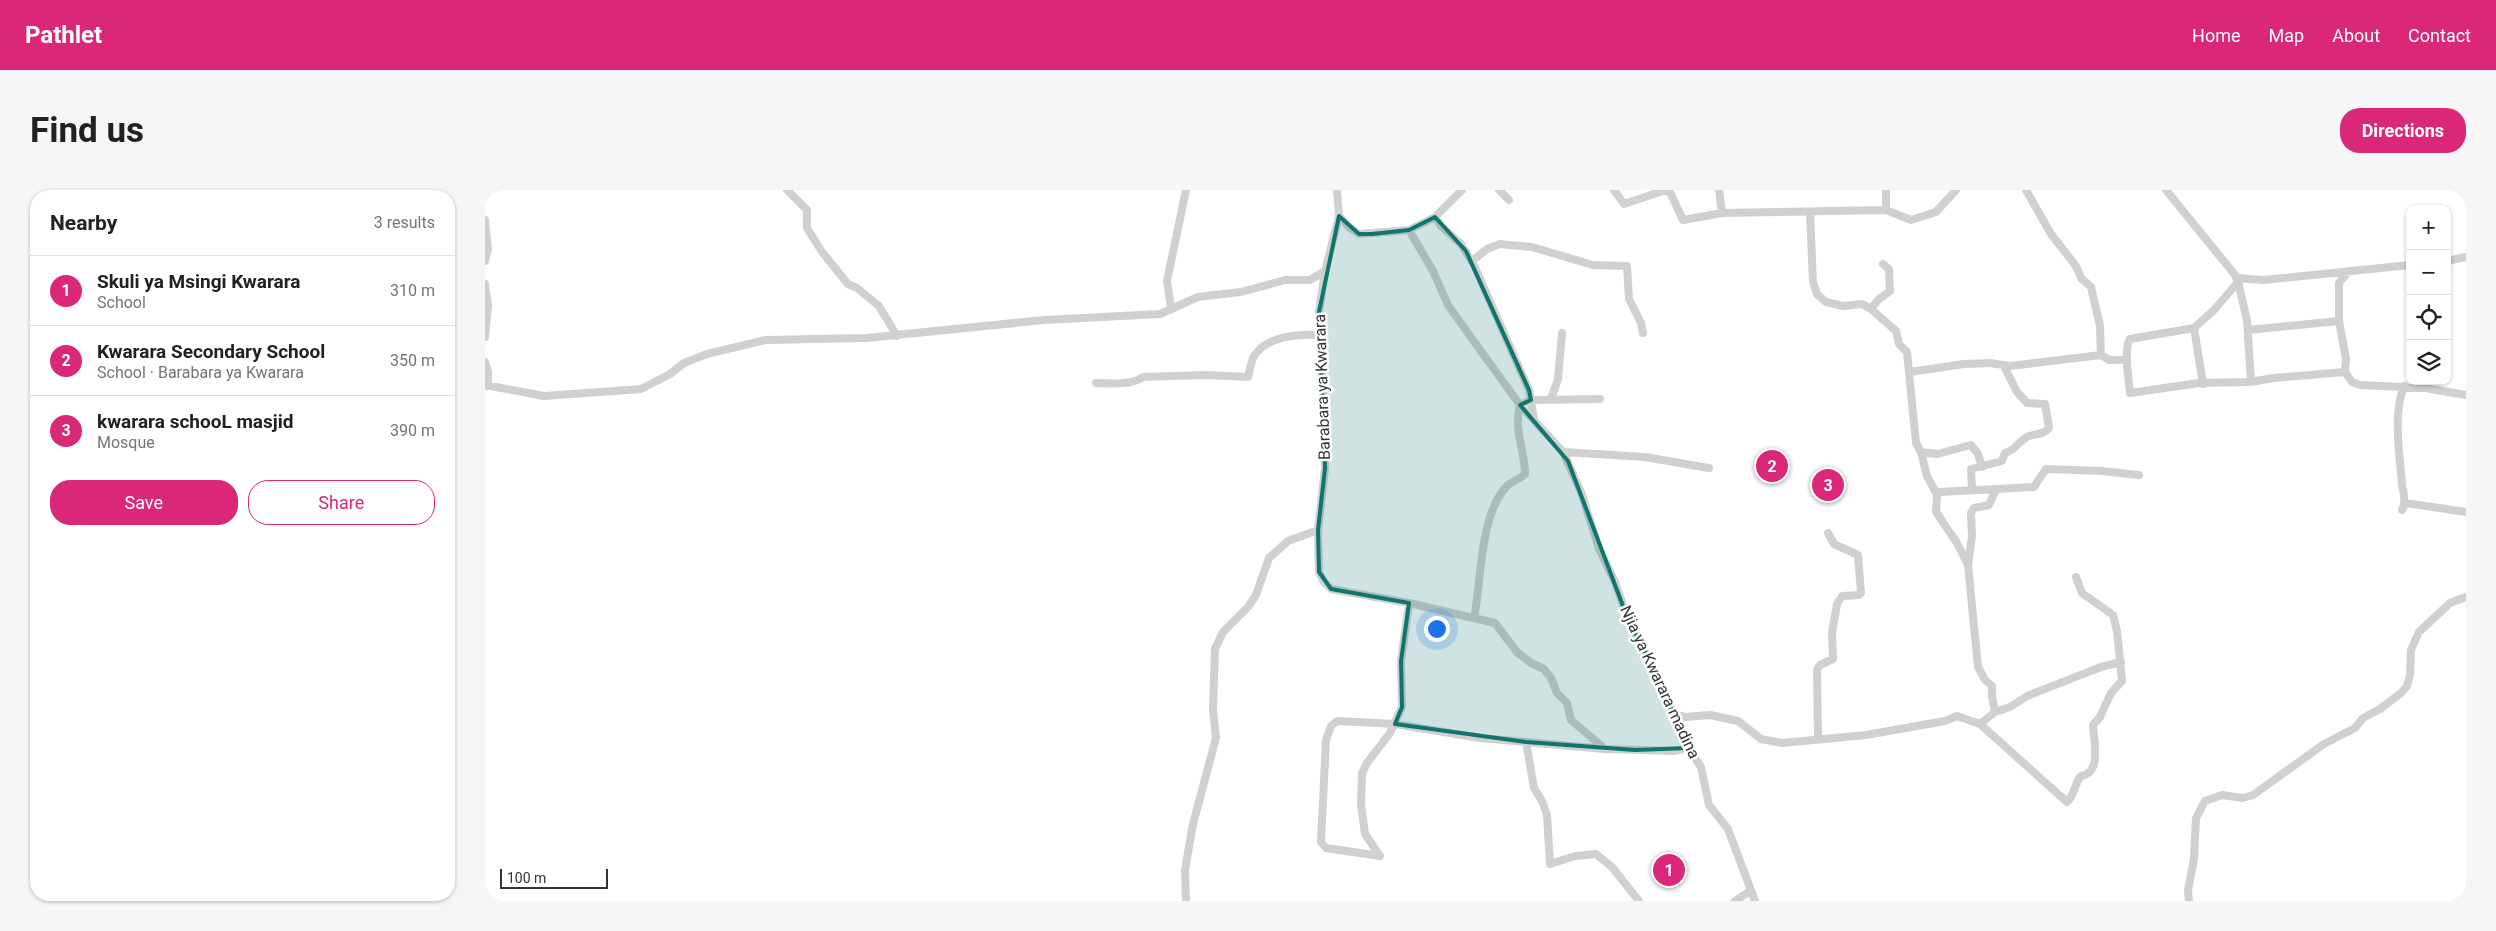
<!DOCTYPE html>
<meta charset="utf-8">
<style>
body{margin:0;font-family:Roboto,sans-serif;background:#f6f6f6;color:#202124}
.controls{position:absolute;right:15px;top:15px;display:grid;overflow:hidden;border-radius:10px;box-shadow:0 1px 4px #0004}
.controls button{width:45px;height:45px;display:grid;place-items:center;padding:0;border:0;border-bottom:1px solid #e0e0e0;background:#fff;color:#202124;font:25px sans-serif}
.scale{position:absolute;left:15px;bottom:12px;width:108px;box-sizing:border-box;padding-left:5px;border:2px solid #333;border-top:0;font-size:14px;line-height:18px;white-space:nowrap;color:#333;-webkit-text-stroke:4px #fff;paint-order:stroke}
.you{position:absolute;left:951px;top:438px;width:18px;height:18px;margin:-12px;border:4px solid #fff;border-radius:50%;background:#1a73e8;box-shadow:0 0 0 8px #1a73e833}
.badge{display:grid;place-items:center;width:32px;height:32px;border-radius:50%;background:#db2777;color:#fff;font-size:16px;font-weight:700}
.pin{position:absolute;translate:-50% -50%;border:2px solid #fff;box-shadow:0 1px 5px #0006}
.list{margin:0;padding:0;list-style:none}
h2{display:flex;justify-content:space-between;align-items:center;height:65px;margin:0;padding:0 20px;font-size:21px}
h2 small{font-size:16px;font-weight:400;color:#757577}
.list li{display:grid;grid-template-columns:32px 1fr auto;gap:15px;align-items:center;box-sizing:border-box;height:70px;padding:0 20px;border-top:1px solid #e0e0e0}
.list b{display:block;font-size:19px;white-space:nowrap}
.list p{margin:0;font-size:16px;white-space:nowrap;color:#757577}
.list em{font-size:16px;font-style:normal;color:#757577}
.actions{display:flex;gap:10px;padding:15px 20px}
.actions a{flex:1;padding:11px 0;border:1px solid #db2777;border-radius:20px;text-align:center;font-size:18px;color:#db2777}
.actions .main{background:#db2777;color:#fff}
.icon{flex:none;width:28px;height:28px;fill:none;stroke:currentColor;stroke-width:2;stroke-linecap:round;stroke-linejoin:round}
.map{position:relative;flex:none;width:1981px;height:711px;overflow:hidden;border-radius:20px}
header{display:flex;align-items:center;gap:30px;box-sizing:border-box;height:70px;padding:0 25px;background:#db2777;color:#fff}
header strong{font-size:24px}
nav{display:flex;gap:28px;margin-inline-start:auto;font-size:18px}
.intro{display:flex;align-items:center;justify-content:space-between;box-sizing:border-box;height:120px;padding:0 30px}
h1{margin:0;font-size:35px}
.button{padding:12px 22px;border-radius:20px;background:#db2777;color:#fff;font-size:18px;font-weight:700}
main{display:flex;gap:30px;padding:0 30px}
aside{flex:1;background:#fff;border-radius:20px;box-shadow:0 1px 4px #0004}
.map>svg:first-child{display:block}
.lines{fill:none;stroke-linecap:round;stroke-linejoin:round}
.street{stroke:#d0d0d0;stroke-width:8}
.marked{fill:#0f766e;fill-opacity:0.2;stroke:#0f766e;stroke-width:4;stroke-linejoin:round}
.labels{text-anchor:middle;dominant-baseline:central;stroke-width:5;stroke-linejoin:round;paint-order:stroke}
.street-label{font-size:16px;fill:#333;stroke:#fff}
</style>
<header>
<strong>Pathlet</strong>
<nav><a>Home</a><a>Map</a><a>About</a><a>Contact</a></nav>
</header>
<div class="intro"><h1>Find us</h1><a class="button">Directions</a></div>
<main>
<aside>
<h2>Nearby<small>3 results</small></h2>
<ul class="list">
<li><span class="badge">1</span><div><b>Skuli ya Msingi Kwarara</b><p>School</p></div><em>310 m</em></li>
<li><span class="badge">2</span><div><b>Kwarara Secondary School</b><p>School · Barabara ya Kwarara</p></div><em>350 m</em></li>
<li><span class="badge">3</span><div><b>kwarara schooL masjid</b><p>Mosque</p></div><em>390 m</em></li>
</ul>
<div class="actions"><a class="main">Save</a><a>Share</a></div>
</aside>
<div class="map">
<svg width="1981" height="711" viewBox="0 0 1981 711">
<rect width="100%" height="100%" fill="#fff"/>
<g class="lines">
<path class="street" d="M302,0L322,20V38L337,62L363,94L372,98L394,116L412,146
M852,0L854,26L840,81L834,122L840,278L833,340L834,382L839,392L846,399L924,413L1010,433L1032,462L1046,473L1059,479L1066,488L1072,503L1082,513L1086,530L1120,559
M1014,0L1024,10
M1129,0L1139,14L1181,0
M1184,0L1198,30L1237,23L1401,20L1426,30L1451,22L1471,0
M1234,0L1237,23
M1401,0V20
M1541,0L1566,44L1591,76L1596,88L1606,97L1615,136L1616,165
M1681,0L1750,85L1753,92L1729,120L1709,138L1645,149C1638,160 1644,190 1645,203L1714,193L1766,192L1788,188L1860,182
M854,22V26L865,38L874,44L924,40L950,27L977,0
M1325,22L1328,92L1332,104L1341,112L1358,116L1377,114L1386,119L1411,141L1414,154L1422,162L1431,253L1436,262L1442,286L1452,305L1451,322L1472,353L1483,375L1493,477L1500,490L1507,496V507L1510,522
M950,27L956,36L976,54L989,75L1044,200L1049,229
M0,30L3,59L0,71
M924,40L948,81L963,115L985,146L1035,215L1078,262L1096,302L1114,359L1130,392L1143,429L1172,484L1203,558L1216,577L1224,615L1243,639L1270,711
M987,71L1002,59L1015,54L1047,57L1108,75L1142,76L1144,109L1156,133L1158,143
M1962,71L1981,67
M1864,81L1854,93V131L1861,169L1860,182L1867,192L1875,195L1940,198L1981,205
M1752,88L1778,90L1925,75
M1753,92L1762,130L1766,192
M0,94L3,116L0,147
M686,118L682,91L701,0
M1386,119L1393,110L1405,101L1404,79L1398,74
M1709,138L1718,194
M1763,140L1854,131
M0,172L3,182V196
M1425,182L1479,174L1505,173L1525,176L1616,165L1624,170H1642
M611,193C627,193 645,196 658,187L721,185L763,187C765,181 765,175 768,168C780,146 812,144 835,145
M0,195L59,206L156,199L185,184L199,173L222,164L281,150L381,148L559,130L675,124L713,107L756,102L800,90H825L840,81
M1066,209L1073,189L1077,143
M1078,262L1160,267L1224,278
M1436,262L1452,264L1486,255L1493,264L1497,277
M1487,300L1486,279L1517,271L1520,263C1530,260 1531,255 1539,249C1547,242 1557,247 1564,238L1560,214L1542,213L1532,202L1519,176
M1452,306L1454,302L1511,299
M1921,313L1981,322
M1917,320C1922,311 1918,304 1917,294C1915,269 1907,218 1920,196
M1483,375L1487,346L1486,323L1489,318L1504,315L1511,299L1549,297L1561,279L1616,281L1654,285
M989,428C997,390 994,327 1021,297C1025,292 1034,290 1040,284C1040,261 1028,239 1035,215L1046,210L1115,209
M1188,524L1200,527L1225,525L1253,531L1276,549L1297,553L1381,545L1460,531L1472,526L1495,534L1582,612C1590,605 1589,594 1596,586C1617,583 1609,551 1608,535L1615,527L1626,503L1637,491L1632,441L1628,425L1597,403L1591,387
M1495,534L1510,522L1525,517L1542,506L1616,477L1636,472
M1333,549L1332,480L1335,475L1348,469L1347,443L1352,414L1357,406L1374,405L1376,403L1373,365L1349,354L1343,343
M1041,552L1049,598L1057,611L1062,625L1065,674L1090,666L1111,664L1127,677L1154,711
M895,666L841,658L836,652L841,550L846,536L852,531L910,534L995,548L1120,559L1189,561L1203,558
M895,666L880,644L876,614L877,583L882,573L905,543L917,517L916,471L924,413
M701,711L700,680L708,634L731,548L728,519L730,459L738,442L763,417L771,405L784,368L803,351L833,340
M1250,711L1265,701
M1704,711L1703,700L1709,669L1711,628L1720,611L1737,605L1758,608L1768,605L1839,554L1870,538L1878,528L1895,519L1916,503L1922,496L1925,485L1926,460L1934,442L1965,413L1981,407"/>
</g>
<path class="marked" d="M854,26L874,44H887L924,40L950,27L981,61L1044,200L1046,210L1035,215L1083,271L1143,429L1172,484L1203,558L1150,560L1041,552L910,534L917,517L916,471L924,413L846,399L834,382L833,340L840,278L834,122Z"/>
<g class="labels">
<g class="street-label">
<text transform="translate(837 197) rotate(-92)">Barabara ya Kwarara</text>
<text transform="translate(1175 492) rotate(65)">Njia ya Kwarara madina</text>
</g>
</g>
</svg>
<div class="controls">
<button>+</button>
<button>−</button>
<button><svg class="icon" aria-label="locate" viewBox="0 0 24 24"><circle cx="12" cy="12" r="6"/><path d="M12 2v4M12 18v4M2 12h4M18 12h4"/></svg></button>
<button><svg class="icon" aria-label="layers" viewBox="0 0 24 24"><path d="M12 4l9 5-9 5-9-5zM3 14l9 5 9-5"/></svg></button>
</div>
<div class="scale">100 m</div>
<div class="you"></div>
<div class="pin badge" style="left:1184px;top:680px">1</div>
<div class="pin badge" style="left:1287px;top:276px">2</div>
<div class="pin badge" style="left:1343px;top:295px">3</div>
</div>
</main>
